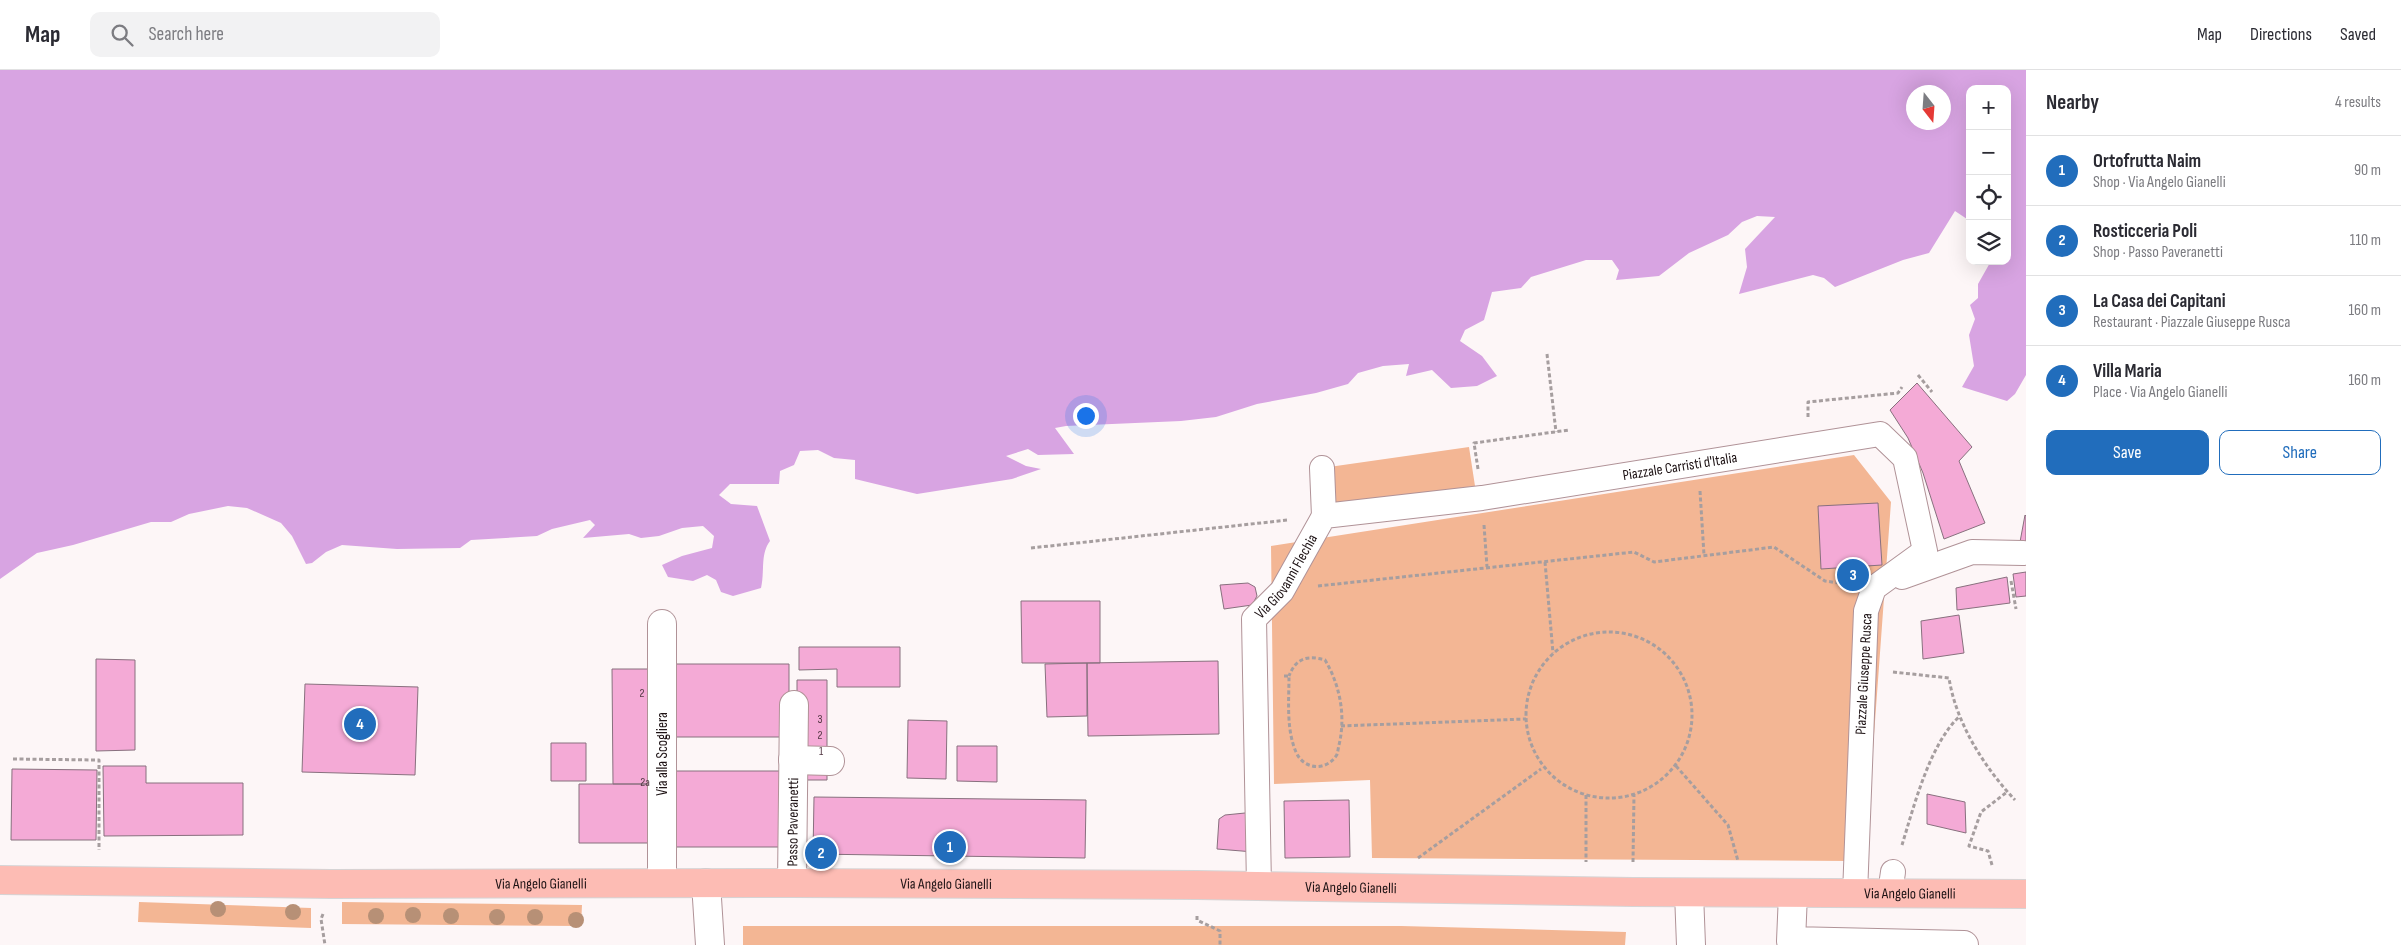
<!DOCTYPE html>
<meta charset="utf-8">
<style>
body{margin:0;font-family:"Sofia Sans Condensed",sans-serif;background:#f2f2f3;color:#2b2b33}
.controls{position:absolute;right:15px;top:15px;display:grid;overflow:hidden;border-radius:10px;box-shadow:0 5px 20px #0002}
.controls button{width:45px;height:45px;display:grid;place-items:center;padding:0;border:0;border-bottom:1px solid #e1e1e2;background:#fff;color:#2b2b33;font:25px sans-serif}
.compass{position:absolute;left:1906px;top:15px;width:45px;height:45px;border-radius:50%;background:#fff;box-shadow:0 5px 20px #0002;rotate:163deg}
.you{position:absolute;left:1085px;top:345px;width:18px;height:18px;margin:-12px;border:4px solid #fff;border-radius:50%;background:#1a73e8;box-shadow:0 0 0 8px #1a73e833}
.badge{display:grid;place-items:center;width:32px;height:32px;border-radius:50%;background:#216dbc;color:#fff;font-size:16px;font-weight:700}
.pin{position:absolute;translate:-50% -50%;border:2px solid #fff;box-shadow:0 1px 5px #0006}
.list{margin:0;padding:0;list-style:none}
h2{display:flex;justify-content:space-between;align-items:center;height:65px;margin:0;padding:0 20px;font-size:21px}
h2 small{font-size:16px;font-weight:400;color:#7c7c81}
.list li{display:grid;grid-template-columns:32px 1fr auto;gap:15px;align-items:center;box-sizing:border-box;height:70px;padding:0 20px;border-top:1px solid #e1e1e2}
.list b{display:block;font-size:19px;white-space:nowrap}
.list p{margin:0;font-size:16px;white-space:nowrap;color:#7c7c81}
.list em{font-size:16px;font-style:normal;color:#7c7c81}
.actions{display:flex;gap:10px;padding:15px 20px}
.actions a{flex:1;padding:11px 0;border:1px solid #216dbc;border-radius:10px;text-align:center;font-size:18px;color:#216dbc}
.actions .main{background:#216dbc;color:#fff}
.icon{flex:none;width:28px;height:28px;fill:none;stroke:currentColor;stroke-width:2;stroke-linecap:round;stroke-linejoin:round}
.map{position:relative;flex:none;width:2026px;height:875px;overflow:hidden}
header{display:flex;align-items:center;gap:30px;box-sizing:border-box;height:70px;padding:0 25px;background:#fff;border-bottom:1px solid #e1e1e2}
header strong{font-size:24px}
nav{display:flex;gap:28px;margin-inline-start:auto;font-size:18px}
.search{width:350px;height:45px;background:#f2f2f3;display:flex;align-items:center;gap:12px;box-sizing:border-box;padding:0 18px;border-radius:10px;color:#7c7c81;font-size:19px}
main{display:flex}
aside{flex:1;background:#fff}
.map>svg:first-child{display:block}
.green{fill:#f3b694}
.water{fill:#d8a4e2;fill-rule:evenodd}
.building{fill:#f4aad6;stroke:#88707e}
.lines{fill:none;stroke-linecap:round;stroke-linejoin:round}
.pedestrian-casing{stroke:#b09297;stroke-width:26}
.minor-casing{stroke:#b09297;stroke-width:30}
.tertiary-casing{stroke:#b09297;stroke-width:30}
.primary-casing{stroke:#d6d4d5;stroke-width:30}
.path{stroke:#a69e9f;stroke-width:3;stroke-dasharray:4 2.5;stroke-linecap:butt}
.pedestrian{stroke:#fff;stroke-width:24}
.minor{stroke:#fff;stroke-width:28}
.tertiary{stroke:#fff;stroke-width:28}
.primary{stroke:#fdbcb4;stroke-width:28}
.tree{fill:#b79076}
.labels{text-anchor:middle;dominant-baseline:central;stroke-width:5;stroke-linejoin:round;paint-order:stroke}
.number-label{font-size:12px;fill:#533844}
.street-label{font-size:15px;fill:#1d1214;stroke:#fff}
</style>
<header>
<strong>Map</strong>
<div class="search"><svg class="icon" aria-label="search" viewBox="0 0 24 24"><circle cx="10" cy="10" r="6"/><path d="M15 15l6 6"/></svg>Search here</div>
<nav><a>Map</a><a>Directions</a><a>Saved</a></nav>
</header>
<main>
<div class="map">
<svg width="2026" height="875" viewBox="0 0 2026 875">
<rect width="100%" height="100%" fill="#fdf6f7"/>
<path class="green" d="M1469,377L1475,416L1335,436L1329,397Z
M1854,385L1891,432L1867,761L1849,791L1372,788L1370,710L1274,714L1271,476Z
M139,832L311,838V858L138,852Z
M342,832L582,835L581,856L342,854Z
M743,856H1401L1626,862L1625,875H743Z"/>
<path class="water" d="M0,0H2026V305L2015,324L2007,331L1962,317L1974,296L1969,265L1975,249L1970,235L1978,228V214L1991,191H2007V19H1970V151L1955,141L1929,183L1903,190L1835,217L1824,208L1813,205L1739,224L1747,197L1745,179L1775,147L1757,146L1742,152L1728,165L1689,183L1659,206L1616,210L1619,200L1612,190H1586L1531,207L1521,218L1492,222L1484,250L1465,260L1460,271L1482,286L1497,306L1477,316L1451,318L1432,300L1406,306L1409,294L1383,296L1358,303L1348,314L1316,323L1257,334L1216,347L1181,351L1066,356L1055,358L1074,384L1038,385L1028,379L1006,386L1026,396L1041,399L1012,409L917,424L855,409V390L834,388L818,380L800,381L794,395L780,401L779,414H730L719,425L731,434L757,436L770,471C760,484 765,502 761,518L733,526L721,522L716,510L707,505L693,511L668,507L662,495L682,486L712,478L714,466L703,456L682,458L659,466L641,468L629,464L583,468L595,455L590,450L552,459L537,466L471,470L460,478L397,479L342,475L326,482L312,493L306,494L292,466L281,453L247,438L228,436L189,444L171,452H151L73,475L37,483L0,509ZM1914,22H1944V52H1914Z"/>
<path class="building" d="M1917,313L1972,377L1959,391L1985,453L1944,469L1923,403L1908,368L1890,340Z
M1878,433L1882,495L1821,499L1818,436Z
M2025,445L2026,446V473L2020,472Z
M2026,502V526L2016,527L2013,504Z
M2007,507L2010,533L1957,540L1956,518Z
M1248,513L1255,517L1257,526L1252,535L1224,539L1220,515Z
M1021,531H1100V593H1022Z
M1959,545L1964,583L1923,589L1921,551Z
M799,577H900V617H837V599L799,600Z
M96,589L135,590V680L96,681Z
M1218,591L1219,664L1088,666L1087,593Z
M1087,593V646L1047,647L1045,594Z
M676,594H789V667H676Z
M612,599H654V714H613Z
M797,610H827V710H797Z
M305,614L418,617L415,705L302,702Z
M908,650L947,651L946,709L907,708Z
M551,673H586V711H551Z
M957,676H997V712L957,711Z
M103,696H146V713H243V765L104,766Z
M12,699L97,700L96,770H11Z
M669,701H783L782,777H669Z
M579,714H660V773H579Z
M1927,724L1965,732L1966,763L1927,754Z
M814,727L1086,730L1085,788L813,784Z
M1349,730L1350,787L1285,788L1284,731Z
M1255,742L1254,782L1217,779L1219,749L1225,745Z"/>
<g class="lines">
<g class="pedestrian-casing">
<g id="pedestrian">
<path d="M1322,398L1324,446"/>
<path d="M1902,507L1972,482L2023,483"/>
<path id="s1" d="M1259,816L1254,549L1282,521L1324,446L1482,428L1880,364L1905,388L1925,481L1874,518L1866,541L1855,824"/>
<path d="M1890,823L1893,802"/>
</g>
</g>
<g class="minor-casing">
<g id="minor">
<path d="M662,554V813"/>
<path d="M793,690L830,691"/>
<path d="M706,813L710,875"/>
<path id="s2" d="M792,813L794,635"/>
<path d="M1793,824L1791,871L1964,875"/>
</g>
</g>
<g class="tertiary-casing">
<path id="tertiary" d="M1689,823L1691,875"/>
</g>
<g class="primary-casing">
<g id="primary">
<path id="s3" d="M0,810L331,814L792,813L1197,815L1633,822L2026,824"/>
</g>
</g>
<path class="path" d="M1547,284L1556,362
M1918,305L1932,322
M1808,347V332L1898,323L1902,317
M1478,399L1474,373L1569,360
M1700,421L1704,485
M1484,455L1487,497
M1031,478L1288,450
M1545,492L1553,583
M2011,511L2016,539
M1318,516L1634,482L1654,492L1774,477L1825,511L1846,514
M1526 645a83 83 0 1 1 166 0a83 83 0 1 1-166 0Z
M1893,602L1949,608C1956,653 1984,697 2015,730
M1284,606H1289C1289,630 1286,659 1296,682C1303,699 1325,702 1336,686C1338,684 1338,678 1339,675C1346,646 1340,615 1325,590C1307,585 1296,588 1289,606
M1341,656L1526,649
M13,689L99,690V780
M1676,696L1728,755L1738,791
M1586,725V792
M1902,775C1914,736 1930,673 1960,646
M1418,788L1541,699
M1633,792L1634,724
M1992,795L1988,781L1969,776L1981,742L2007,722
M323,844L321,849L325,875
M1197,846V850L1220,861V875"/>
<use href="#pedestrian" class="pedestrian"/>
<use href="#minor" class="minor"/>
<use href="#tertiary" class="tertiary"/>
<use href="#primary" class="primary"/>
</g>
<g class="tree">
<circle cx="218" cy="839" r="8"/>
<circle cx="293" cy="842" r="8"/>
<circle cx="413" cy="845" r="8"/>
<circle cx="376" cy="846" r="8"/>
<circle cx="451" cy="846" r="8"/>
<circle cx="497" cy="847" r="8"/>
<circle cx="535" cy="847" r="8"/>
<circle cx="576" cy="850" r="8"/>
</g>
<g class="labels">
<g class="number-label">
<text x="642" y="623">2</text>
<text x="820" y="649">3</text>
<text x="820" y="665">2</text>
<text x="821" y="681">1</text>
<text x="645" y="712">2a</text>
</g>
<g class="street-label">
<text stroke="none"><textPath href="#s1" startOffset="752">Piazzale Carristi d'Italia</textPath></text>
<text stroke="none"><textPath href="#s1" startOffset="321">Via Giovanni Flechia</textPath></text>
<text transform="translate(1864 604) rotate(-87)">Piazzale Giuseppe Rusca</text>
<text transform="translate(662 684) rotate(-90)">Via alla Scogliera</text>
<text stroke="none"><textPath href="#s2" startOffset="61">Passo Paveranetti</textPath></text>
<text stroke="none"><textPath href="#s3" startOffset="541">Via Angelo Gianelli</textPath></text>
<text stroke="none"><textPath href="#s3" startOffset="946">Via Angelo Gianelli</textPath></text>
<text stroke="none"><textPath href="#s3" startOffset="1351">Via Angelo Gianelli</textPath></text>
<text stroke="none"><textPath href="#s3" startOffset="1910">Via Angelo Gianelli</textPath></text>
</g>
</g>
</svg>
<div class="controls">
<button>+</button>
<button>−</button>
<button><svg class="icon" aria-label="locate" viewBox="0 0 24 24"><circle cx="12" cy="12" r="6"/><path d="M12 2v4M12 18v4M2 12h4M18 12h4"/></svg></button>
<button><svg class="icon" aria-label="layers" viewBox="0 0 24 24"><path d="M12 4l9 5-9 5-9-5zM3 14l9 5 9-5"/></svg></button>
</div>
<svg class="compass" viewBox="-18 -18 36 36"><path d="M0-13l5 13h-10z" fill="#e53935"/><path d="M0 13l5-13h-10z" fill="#7c7c81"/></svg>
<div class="you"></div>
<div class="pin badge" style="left:950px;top:777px">1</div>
<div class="pin badge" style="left:821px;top:783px">2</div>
<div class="pin badge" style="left:1853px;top:505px">3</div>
<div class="pin badge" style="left:360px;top:654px">4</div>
</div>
<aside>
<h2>Nearby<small>4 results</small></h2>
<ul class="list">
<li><span class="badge">1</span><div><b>Ortofrutta Naim</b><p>Shop · Via Angelo Gianelli</p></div><em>90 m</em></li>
<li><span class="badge">2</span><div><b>Rosticceria Poli</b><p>Shop · Passo Paveranetti</p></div><em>110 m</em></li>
<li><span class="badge">3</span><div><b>La Casa dei Capitani</b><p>Restaurant · Piazzale Giuseppe Rusca</p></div><em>160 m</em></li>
<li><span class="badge">4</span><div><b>Villa Maria</b><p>Place · Via Angelo Gianelli</p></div><em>160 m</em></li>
</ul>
<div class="actions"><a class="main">Save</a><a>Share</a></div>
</aside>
</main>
